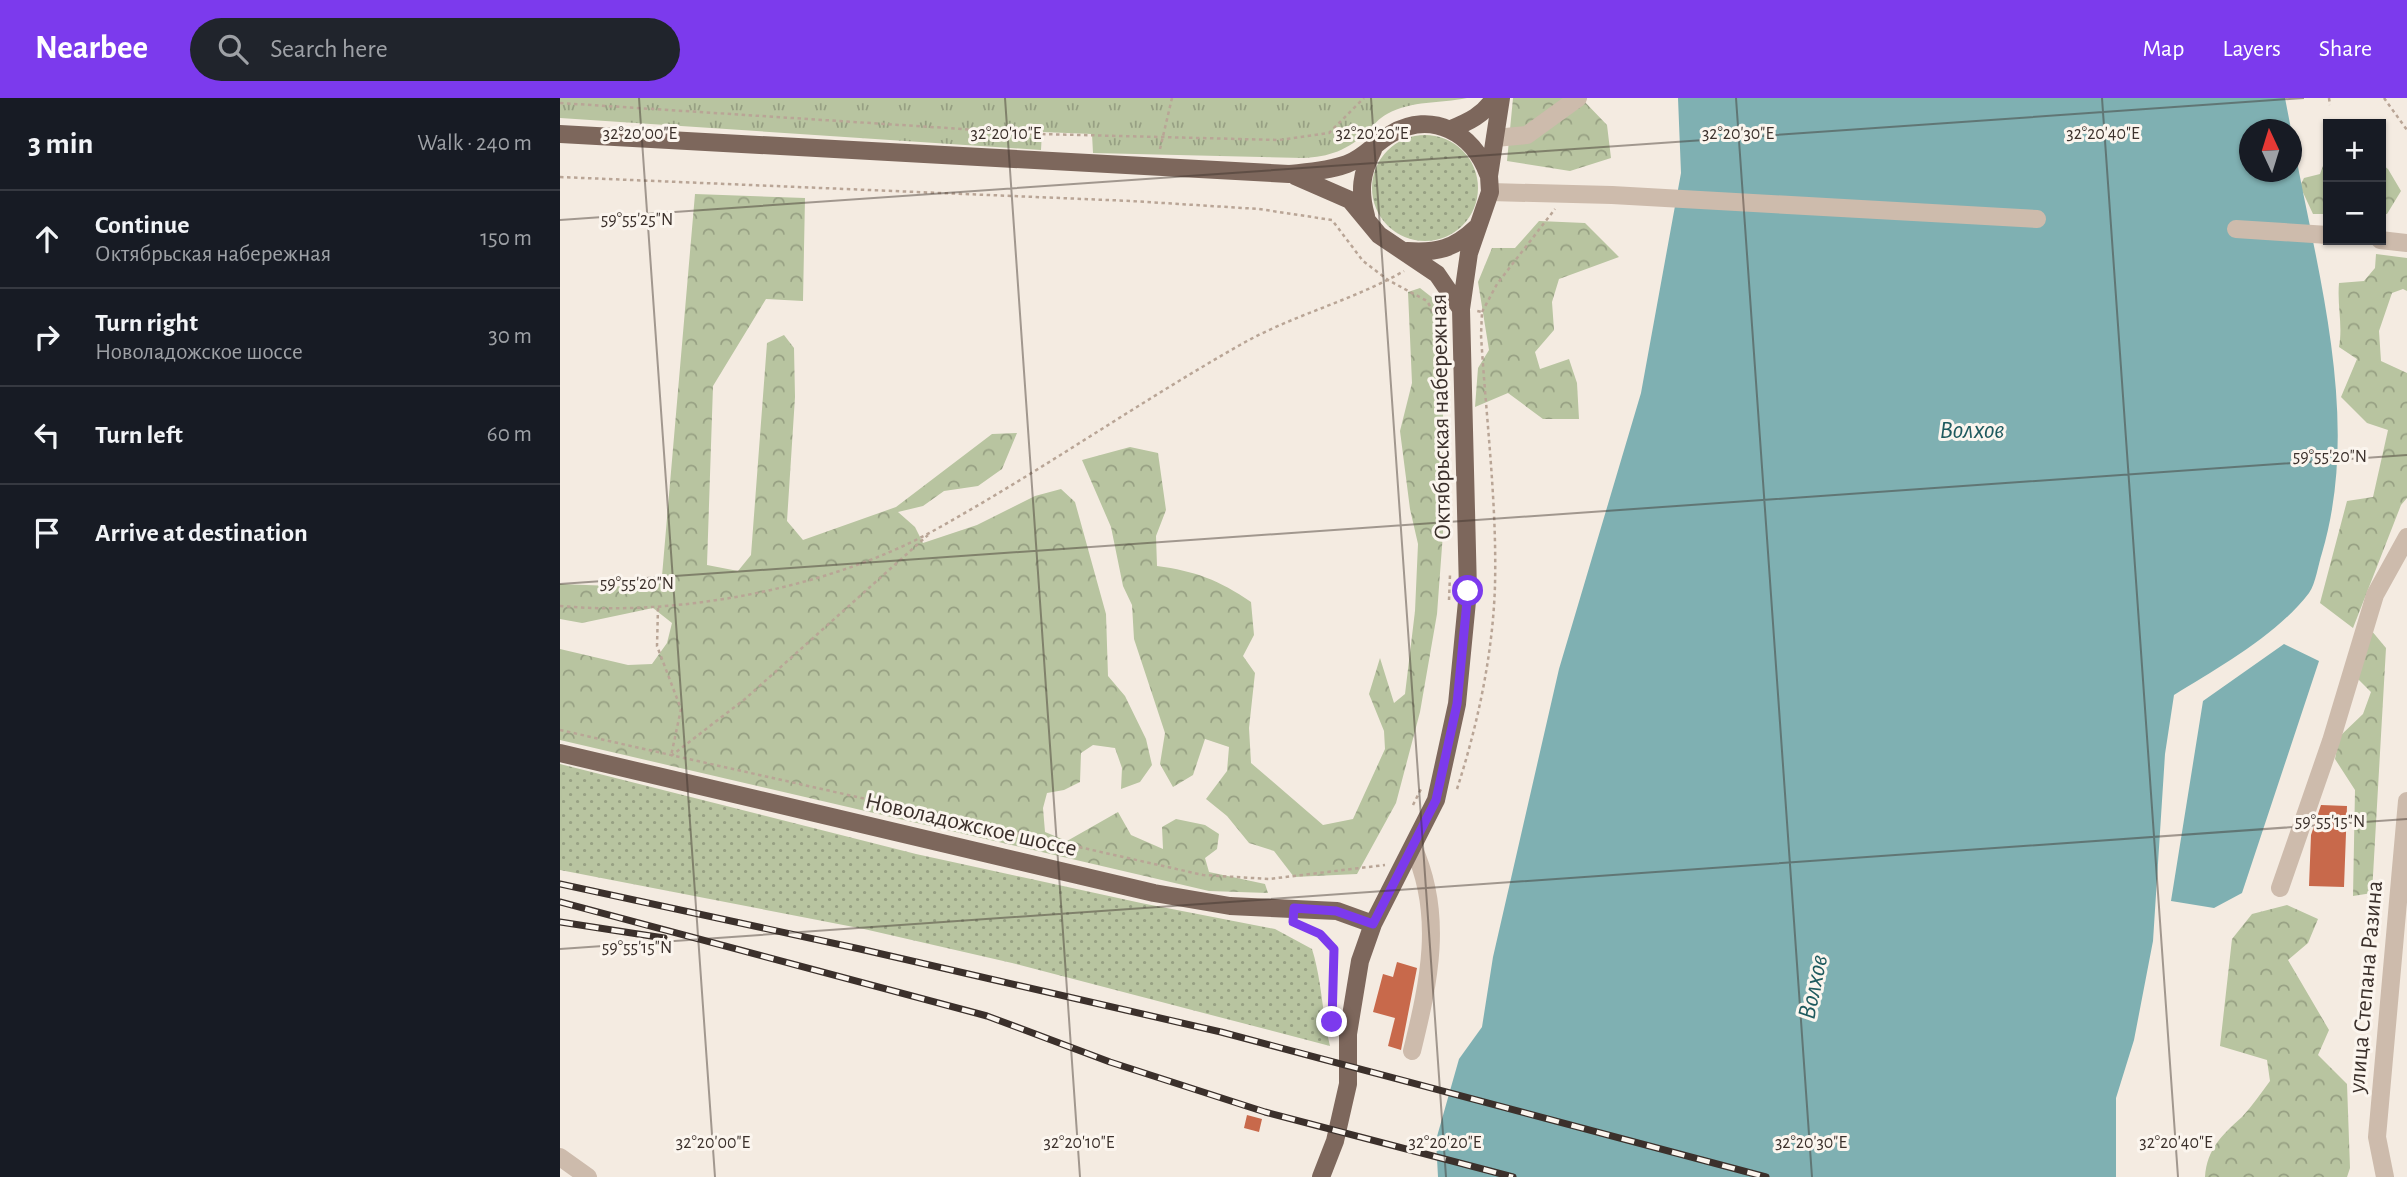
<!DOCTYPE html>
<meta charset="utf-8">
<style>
body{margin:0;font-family:"Alegreya Sans",sans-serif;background:#20242c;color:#f1f3f6}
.controls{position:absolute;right:21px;top:21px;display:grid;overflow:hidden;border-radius:0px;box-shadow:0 2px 5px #0004}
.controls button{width:63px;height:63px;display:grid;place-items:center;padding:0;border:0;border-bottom:2px solid #363941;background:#171b24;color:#f1f3f6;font:35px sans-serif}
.compass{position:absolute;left:1679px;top:21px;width:63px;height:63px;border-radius:50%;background:#171b24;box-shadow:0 2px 5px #0004;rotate:356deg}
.stop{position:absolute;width:21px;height:21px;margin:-16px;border:5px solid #7c3aed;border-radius:50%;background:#fff}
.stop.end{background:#7c3aed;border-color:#fff;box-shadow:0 2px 7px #0008}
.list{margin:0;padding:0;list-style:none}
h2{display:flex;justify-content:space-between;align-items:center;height:91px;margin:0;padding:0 28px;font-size:30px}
h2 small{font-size:23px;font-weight:400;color:#9ea1a6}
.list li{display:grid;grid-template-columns:46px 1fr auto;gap:21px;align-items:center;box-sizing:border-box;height:98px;padding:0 28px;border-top:2px solid #363941}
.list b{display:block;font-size:26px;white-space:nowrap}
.list p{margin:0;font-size:23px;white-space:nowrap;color:#9ea1a6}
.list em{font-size:23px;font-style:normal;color:#9ea1a6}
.icon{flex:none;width:38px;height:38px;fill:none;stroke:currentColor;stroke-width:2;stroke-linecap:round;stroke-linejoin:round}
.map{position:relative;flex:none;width:1847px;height:1079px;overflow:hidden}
header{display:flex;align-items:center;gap:42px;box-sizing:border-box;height:98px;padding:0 35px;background:#7c3aed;color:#fff}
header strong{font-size:33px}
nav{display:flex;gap:38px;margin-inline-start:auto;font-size:24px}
.search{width:490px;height:63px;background:#20242c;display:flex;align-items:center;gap:18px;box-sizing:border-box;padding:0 24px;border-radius:38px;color:#9ea1a6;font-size:26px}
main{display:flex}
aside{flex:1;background:#171b24}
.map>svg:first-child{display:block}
.grass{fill:url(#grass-dots)}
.forest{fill:url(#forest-crowns)}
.park{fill:url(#park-tufts)}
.water{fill:#7fb0b2}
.building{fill:#c8694b}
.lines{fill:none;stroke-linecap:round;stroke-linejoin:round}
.path{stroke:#b9a596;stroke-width:2.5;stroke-dasharray:3.5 3.5;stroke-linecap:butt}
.minor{stroke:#cdbbac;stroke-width:18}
.major{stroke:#7d675c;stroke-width:18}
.rail-casing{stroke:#3b302b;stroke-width:7}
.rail{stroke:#fbf5ee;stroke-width:4.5;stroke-dasharray:13;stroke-linecap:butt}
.route{stroke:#7c3aed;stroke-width:9}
.ticks{fill:none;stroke:#3b302b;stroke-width:2;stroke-opacity:0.45}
.labels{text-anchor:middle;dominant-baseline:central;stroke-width:6;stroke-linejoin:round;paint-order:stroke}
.street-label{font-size:24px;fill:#3b302b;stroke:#fbf5ee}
.water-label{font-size:26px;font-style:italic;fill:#1f5a5e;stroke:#fbf5ee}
.ticks-label{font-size:18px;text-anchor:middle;fill:#3b302b;stroke:#fbf5ee;stroke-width:6;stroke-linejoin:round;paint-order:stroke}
</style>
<header>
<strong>Nearbee</strong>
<div class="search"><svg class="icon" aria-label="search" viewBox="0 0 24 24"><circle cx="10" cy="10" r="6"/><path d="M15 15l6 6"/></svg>Search here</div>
<nav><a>Map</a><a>Layers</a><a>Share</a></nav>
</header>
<main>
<aside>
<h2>3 min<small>Walk · 240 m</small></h2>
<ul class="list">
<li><svg class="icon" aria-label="ahead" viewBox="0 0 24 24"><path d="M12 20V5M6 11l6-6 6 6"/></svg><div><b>Continue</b><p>Октябрьская набережная</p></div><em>150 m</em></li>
<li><svg class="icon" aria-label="right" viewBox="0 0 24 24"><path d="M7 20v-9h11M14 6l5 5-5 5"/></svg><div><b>Turn right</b><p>Новоладожское шоссе</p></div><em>30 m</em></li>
<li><svg class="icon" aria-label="left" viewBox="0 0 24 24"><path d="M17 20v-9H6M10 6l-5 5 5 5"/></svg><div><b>Turn left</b></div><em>60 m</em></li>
<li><svg class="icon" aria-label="arrive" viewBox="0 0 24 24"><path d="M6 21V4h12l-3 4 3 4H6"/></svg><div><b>Arrive at destination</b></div></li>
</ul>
</aside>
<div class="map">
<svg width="1847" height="1079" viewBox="0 0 1847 1079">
<defs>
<pattern id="grass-dots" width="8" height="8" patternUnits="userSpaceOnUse" patternTransform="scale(1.75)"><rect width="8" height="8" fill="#b8c4a0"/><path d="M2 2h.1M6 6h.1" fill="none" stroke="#97a083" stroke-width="1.8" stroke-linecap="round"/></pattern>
<pattern id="forest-crowns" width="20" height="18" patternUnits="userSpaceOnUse" patternTransform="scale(1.75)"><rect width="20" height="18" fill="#b8c4a0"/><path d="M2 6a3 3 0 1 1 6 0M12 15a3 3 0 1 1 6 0" fill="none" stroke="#97a083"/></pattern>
<pattern id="park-tufts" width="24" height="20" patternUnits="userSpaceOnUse" patternTransform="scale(1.75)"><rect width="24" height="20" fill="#b8c4a0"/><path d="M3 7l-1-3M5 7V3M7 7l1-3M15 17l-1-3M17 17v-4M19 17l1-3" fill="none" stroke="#97a083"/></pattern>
</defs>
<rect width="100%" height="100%" fill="#f4ebe1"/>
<path class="grass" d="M812 90a53 53 0 1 1 106 0a53 53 0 1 1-106 0Z
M0,666L356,756L581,805L715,831L752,851C762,883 762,915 770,948L452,865L304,831L0,772Z"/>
<path class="forest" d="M953,0H1021L1047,27L1051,60L1010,73L947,63Z
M1768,54V116H1753L1740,88L1744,80L1760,76Z
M1821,66L1828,71L1841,93L1827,116H1821Z
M135,96L245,100L243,203L206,201L153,288L147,467L178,473L191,457L207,245L224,237L234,250L235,299L227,423L243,442L336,409L432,336L457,335L442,371L418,388L384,393L363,408L338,414L355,429L363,445L417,427L475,398L501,391L515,404L546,516L548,578L565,598L586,641L592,667L580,684L561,691L562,670L555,650L533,647L521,655L520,684L504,692L487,695L483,710L485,734L507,743L558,714L571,737L603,751L602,729L616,721L645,727L659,736L657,751L645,760L649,774L705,786L708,795L649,793L0,642V551L68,567L92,566L107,545L112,525L93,510L22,525L0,521V486L78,489L102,478Z
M979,123L1025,125L1059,159L999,181L992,204L994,232L975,254L980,271L1009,261L1017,285L1019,321H983L948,295L915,309L918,270L929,252L918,184L932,150H955Z
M1816,156L1847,160V193L1843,191L1832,195L1819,233L1821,263L1847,275V400L1841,407L1793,530L1760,505L1787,403L1813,399L1828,332L1807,325L1781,299L1797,261L1779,249C1783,227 1777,208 1779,185L1804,183L1815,170Z
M860,190L874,201L883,230V435L877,516L860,614L836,705L797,776L734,779L714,753L689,745L667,718L646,701L667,673L669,649L645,641L633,677L613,689L600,666L605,635L574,541L572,507L563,488L551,429L522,362L570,349L598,355L606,412L596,438L597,468C635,473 659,482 691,504L694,537L683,558L695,575L689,630L691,665L763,727L793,721L825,651L824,633L809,596L820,560L834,605L845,596L855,513L858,446L850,411L840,333L852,285L848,194Z
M1811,532L1826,550L1812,795L1793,798L1795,692L1775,661L1779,639L1803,616L1811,594L1798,581Z
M1727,807L1758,821L1748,845L1728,862L1769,932L1758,957L1787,986L1790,1070L1787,1079H1645C1647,1051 1662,1037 1682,1019C1692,1008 1701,995 1710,983L1707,962L1660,948L1672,841L1692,816Z"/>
<path class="park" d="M0,0H907C879,6 853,2 827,16C819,20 813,28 807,34C788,52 769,59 743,60L533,55L532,36L482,34L481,52L0,20Z"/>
<path class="water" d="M1118,0H1725L1731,31L1689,32V74H1731L1732,37C1756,172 1802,319 1762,455C1758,467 1756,485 1749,495C1717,537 1658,570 1614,597L1605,656L1593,843L1574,942L1556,1000V1079H878L876,1042L899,961L922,929L933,859L999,571L1081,295L1121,75Z
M1724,546L1759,563L1682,795L1654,810L1611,803L1643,603Z"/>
<path class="building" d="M1761,707L1787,708L1784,789L1749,788L1751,737Z
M837,864L857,870L841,952L828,948L835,920L813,914L823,876L833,879Z
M687,1017L702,1021L699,1034L684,1030Z"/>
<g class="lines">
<path class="path" d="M1769,0L1770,7
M1824,0L1847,32
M0,5L480,36L719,42L769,35L804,0
M600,51L612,0
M0,79L571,103L699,111L772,122L803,163L828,182L867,203L883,230L885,285
M922,214L937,186L995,111
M889,502L890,477
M0,508C118,519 269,490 373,433C478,375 576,306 680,247C732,217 792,203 844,173
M98,510L97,548L121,611L111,658
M0,632L643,777L709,781L825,767
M111,658L185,601L368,437
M897,691C918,626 933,555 935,487C937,404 926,320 921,237L922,214L917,213
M853,707L861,691
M745,830L759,836L774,851L773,917"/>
<path class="minor" d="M935,40L967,37L1018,0
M930,94L1052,97L1477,121
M1676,131L1768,137
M1820,142L1847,145
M1720,790L1771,643L1815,497L1847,439
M852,953C869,884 884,817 853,749
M0,1059L28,1079
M1825,1079L1817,1039L1847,703"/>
<path class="major" d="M891,31C908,24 924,17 934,0
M0,36L729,76C748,74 768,73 787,66C804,60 815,45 831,36C872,12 913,35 928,76
M735,78L790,102L819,137L877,176L901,211
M806,118C799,93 801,76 813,52
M847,153C877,155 894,151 916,130
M0,655L594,795L670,808L777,813L813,826
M761,1079L775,1043L788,986V936L800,863L813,826L876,702L897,606L908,493L901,211L909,155L930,94L929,78L941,0"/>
<g class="rail-casing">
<path id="rail" d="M0,786L300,851L661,934L1206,1079
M0,804L427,918L550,964L705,1014L953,1079
M0,824L104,840"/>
</g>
<use href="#rail" class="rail"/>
</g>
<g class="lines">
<path class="route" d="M772,924L774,851L760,836L733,824L734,810L776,813L813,826L876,702L897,606L908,493"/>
</g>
<path class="ticks" d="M79,0L155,1079M445,0L520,1079M811,0L886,1079M1176,0L1252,1079M1542,0L1618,1079M0,122L1744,0M0,486L1847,357M0,851L1847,721"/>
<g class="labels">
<g class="street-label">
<text transform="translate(881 319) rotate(-91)">Октябрьская набережная</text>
<text transform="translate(411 727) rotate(13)">Новоладожское шоссе</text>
<text transform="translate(1806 889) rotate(-85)">улица Степана Разина</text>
</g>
<g class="water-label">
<text x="1412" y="332">Волхов</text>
<text transform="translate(1253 889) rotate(-78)">Волхов</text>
</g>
</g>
<g class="ticks-label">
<text x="80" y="41">32°20'00"E</text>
<text x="446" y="41">32°20'10"E</text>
<text x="812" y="41">32°20'20"E</text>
<text x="1178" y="41">32°20'30"E</text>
<text x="1543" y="41">32°20'40"E</text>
<text x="77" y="127">59°55'25"N</text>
<text x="1770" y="364">59°55'20"N</text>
<text x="77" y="491">59°55'20"N</text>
<text x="1770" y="729">59°55'15"N</text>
<text x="77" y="855">59°55'15"N</text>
<text x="153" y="1050">32°20'00"E</text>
<text x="519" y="1050">32°20'10"E</text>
<text x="885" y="1050">32°20'20"E</text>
<text x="1251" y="1050">32°20'30"E</text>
<text x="1616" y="1050">32°20'40"E</text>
</g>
</svg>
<div class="controls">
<button>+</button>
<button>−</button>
</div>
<svg class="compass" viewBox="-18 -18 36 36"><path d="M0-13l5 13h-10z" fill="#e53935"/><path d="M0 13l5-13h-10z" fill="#9ea1a6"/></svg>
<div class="stop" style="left:908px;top:493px"></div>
<div class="stop end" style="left:772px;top:924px"></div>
</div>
</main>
